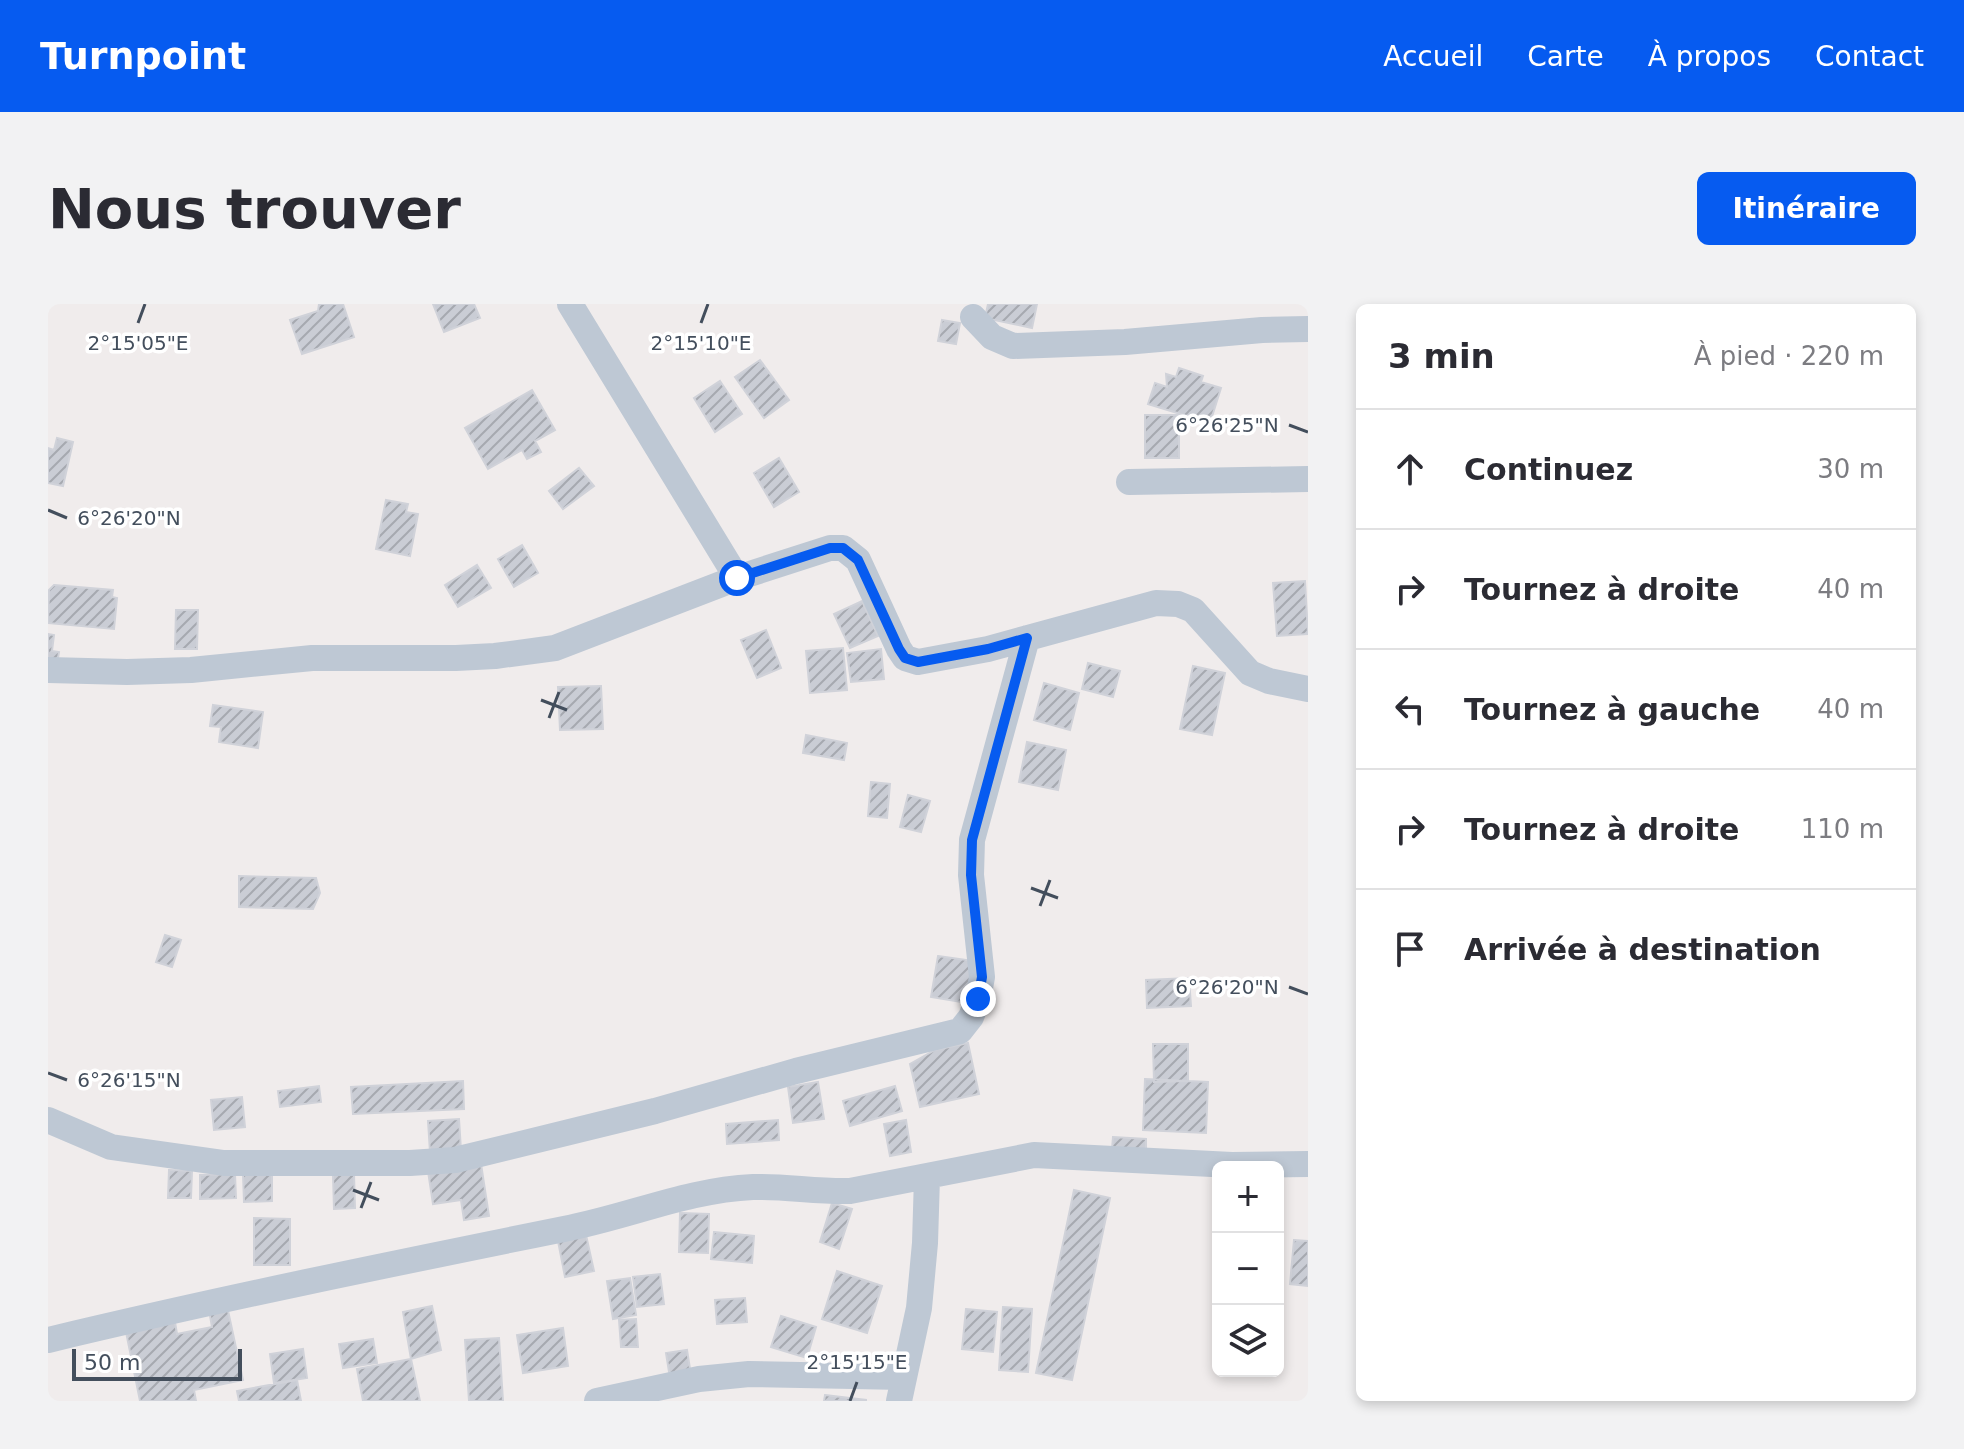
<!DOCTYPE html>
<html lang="fr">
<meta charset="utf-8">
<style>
body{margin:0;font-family:"DejaVu Sans",sans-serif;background:#f2f2f3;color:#2b2b33}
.controls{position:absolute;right:24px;bottom:24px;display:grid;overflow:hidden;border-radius:12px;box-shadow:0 4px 12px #0003}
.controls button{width:72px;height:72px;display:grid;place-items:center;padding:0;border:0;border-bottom:2px solid #e1e1e2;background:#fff;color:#2b2b33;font:40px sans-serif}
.scale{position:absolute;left:24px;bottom:20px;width:170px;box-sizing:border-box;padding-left:8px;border:4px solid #434e5c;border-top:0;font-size:22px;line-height:28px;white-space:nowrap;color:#434e5c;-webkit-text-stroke:6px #fff;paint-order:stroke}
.stop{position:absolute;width:24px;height:24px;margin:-18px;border:6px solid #065bf0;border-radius:50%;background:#fff}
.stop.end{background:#065bf0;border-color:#fff;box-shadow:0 2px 8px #0008}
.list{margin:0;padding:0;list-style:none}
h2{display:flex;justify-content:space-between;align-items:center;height:104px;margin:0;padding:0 32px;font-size:34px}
h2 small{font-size:26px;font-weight:400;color:#7c7c81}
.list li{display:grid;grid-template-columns:52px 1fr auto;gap:24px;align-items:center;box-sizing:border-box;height:120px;padding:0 32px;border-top:2px solid #e1e1e2}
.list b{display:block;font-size:30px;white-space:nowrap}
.list em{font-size:26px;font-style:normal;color:#7c7c81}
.icon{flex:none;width:44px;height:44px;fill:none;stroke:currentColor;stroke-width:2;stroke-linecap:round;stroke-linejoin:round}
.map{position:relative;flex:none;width:1260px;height:1097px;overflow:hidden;border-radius:12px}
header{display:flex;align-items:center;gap:48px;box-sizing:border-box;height:112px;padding:0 40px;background:#065bf0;color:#fff}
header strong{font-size:38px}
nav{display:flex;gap:44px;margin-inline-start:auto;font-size:28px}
.intro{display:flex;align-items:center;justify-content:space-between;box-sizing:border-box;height:192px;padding:0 48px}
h1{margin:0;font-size:56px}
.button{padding:20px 36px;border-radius:12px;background:#065bf0;color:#fff;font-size:28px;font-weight:700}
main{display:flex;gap:48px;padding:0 48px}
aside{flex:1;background:#fff;border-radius:12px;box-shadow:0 4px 12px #0003}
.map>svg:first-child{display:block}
.building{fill:url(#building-hatch);stroke:#d0d2d9;stroke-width:2}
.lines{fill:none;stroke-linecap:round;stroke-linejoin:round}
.minor{stroke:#bec8d4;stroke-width:26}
.route{stroke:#065bf0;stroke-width:10}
.ticks{fill:none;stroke:#434e5c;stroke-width:3}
.ticks-label{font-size:20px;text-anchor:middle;fill:#434e5c;stroke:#fff;stroke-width:7;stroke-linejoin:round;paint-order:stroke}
</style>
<header>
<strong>Turnpoint</strong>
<nav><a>Accueil</a><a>Carte</a><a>À propos</a><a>Contact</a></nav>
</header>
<div class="intro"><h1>Nous trouver</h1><a class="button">Itinéraire</a></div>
<main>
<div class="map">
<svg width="1260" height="1097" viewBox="0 0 1260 1097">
<defs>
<pattern id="building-hatch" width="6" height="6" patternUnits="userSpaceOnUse" patternTransform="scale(2)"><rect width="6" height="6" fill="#cacdd5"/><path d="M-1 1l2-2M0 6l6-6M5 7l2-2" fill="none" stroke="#a6a9b0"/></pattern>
</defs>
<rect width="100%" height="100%" fill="#f0ecec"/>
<path class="building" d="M271,0H295L306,33L254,50L242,16L270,7Z
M385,0H426L432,14L396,28Z
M940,0H989L984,24L937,14Z
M894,16L912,19L908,40L890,37Z
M712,56L741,96L716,114L687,73Z
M1131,64L1155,72L1153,78L1173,84L1162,119L1100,100L1107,79L1119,83L1118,70L1128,73Z
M672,77L694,110L667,128L646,94Z
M484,86L507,126L487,137L493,148L479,155L474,146L440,165L417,124Z
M1097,111H1131V154H1097Z
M9,134L25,138L15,182L0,179V144L6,146Z
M731,154L751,188L726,203L706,169Z
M531,164L546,182L515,205L501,187Z
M338,196L360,200L358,208L370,210L362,252L328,245Z
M474,241L490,269L466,283L450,255Z
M429,261L443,284L410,303L397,281Z
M1257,277L1260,330L1229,332L1225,279Z
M6,281L65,286L64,293L69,294L66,325L0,319L1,286Z
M814,297L830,332L802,344L786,310Z
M128,306H150L149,345H127Z
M718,326L733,364L709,374L693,336Z
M0,330L6,331L4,347L11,348L9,361L0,360Z
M795,344L799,386L762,389L758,347Z
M833,345L836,375L803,378L799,349Z
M1040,359L1072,367L1065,393L1034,385Z
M1145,362L1177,369L1164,431L1132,425Z
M996,379L1031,389L1022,426L986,416Z
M553,382L555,425L512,426L510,383Z
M165,401L215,408L210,444L171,438L173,423L162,422Z
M758,431L799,439L796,456L755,449Z
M979,438L1018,446L1010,486L971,478Z
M823,478L842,480L839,514L820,512Z
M860,491L882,497L873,528L852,523Z
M191,572L268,574L272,589L265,605L191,603Z
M117,631L133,636L124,663L108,658Z
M890,652L926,657L920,699L883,693Z
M1141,674L1143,702L1099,704L1098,676Z
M920,739L931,790L872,803L862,760L887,746Z
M1105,740H1140V777L1106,778Z
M1097,775L1160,778L1158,829L1095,826Z
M415,777L416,805L305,810L303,783Z
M770,778L776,815L745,819L740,783Z
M271,782L273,798L232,803L230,787Z
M847,782L854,807L802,822L795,797Z
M194,793L197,823L166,826L163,796Z
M411,815L413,846L382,848L380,817Z
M730,816L731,836L679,840L678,820Z
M858,816L863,848L842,852L836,820Z
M1065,833L1098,835V847L1064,845Z
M433,860L441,912L416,916L413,896L385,900L380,867Z
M121,866L144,867L143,894H120Z
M224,869V897L196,898L195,870Z
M187,870L188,894L152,895V871Z
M306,870L307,904L286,905L285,871Z
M1026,886L1062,894L1024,1076L988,1069Z
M784,899L804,905L791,945L772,938Z
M632,909L661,910L660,949L631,948Z
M206,914L242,915V961H206Z
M666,928L706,932L704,959L663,955Z
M538,931L546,967L517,973L510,937Z
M1246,936L1260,937V982L1242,980Z
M789,967L834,982L819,1029L774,1015Z
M612,970L616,1000L589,1003L585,973Z
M582,974L588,1011L565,1015L559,977Z
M697,994L699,1018L669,1020L667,996Z
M179,1002L195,1076L146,1086L148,1097H92L78,1028L127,1018L129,1030L164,1023L161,1006Z
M384,1002L393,1046L363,1055L355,1008Z
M955,1003L984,1005L980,1068L951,1066Z
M918,1005L949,1008L945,1048L914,1045Z
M733,1012L768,1023L759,1054L723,1043Z
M588,1015L590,1043H573L571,1016Z
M515,1024L520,1062L475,1069L469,1031Z
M451,1034L455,1097H421L417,1036Z
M325,1035L329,1059L295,1064L291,1040Z
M255,1045L259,1074L226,1079L222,1050Z
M639,1046L643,1071L622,1074L618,1049Z
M363,1055L372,1097H315L309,1065Z
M249,1076L253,1097H191L189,1087Z
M777,1091L818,1096V1097H776Z"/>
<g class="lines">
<path class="minor" d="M522,0L689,274
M925,13L944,33L965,42L1077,38L1214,26L1260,25
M1081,178L1260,175
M0,366L79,368L143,366L264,354H408L447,352L507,344L689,274L782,244H795L810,256L851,345L857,354L870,358L940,345L1108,299L1130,300L1145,306L1202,369L1221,377L1260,385
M0,816L63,843L176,859H362L407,856L607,807L748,767L912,727L923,713L930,695L934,673L923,571L924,536L979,334
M0,1036C171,995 343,960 516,925C580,913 639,886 705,883C737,882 769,888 802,887L986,851L1184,861L1260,860
M549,1097L651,1075L701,1070L856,1073
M851,1097L871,1004L877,939L879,873"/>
</g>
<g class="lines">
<path class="route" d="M689,274L782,244H795L810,256L851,345L857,354L870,358L940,345L979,334L924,536L923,571L934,673L930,695"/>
</g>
<path class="ticks" d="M90,19L97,0M653,19L660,0M1241,121L1260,128M0,206L19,214M493,396L519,406M501,414L511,388M983,584L1010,594M992,602L1002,576M1241,683L1260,690M0,769L19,776M305,886L331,896M313,904L323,878M802,1097L809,1078"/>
<g class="ticks-label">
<text x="90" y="46">2°15'05"E</text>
<text x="653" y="46">2°15'10"E</text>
<text x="1179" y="128">6°26'25"N</text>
<text x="81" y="221">6°26'20"N</text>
<text x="1179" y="690">6°26'20"N</text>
<text x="81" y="783">6°26'15"N</text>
<text x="809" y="1065">2°15'15"E</text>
</g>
</svg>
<div class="controls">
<button>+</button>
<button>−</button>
<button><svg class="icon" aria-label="layers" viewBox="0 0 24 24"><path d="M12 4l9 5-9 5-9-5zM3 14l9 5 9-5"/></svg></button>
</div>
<div class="scale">50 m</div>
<div class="stop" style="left:689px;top:274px"></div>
<div class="stop end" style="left:930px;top:695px"></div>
</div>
<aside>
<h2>3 min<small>À pied · 220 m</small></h2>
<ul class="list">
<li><svg class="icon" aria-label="ahead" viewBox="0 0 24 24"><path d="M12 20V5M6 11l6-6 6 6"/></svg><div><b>Continuez</b></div><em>30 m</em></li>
<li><svg class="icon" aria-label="right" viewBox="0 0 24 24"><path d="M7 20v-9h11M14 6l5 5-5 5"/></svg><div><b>Tournez à droite</b></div><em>40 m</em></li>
<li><svg class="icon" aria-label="left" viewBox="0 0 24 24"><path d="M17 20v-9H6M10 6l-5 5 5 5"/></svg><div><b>Tournez à gauche</b></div><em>40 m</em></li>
<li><svg class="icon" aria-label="right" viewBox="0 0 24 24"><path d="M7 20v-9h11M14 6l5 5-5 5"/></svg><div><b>Tournez à droite</b></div><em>110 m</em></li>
<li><svg class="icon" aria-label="arrive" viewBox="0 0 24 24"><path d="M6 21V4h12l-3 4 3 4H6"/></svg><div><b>Arrivée à destination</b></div></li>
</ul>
</aside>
</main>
